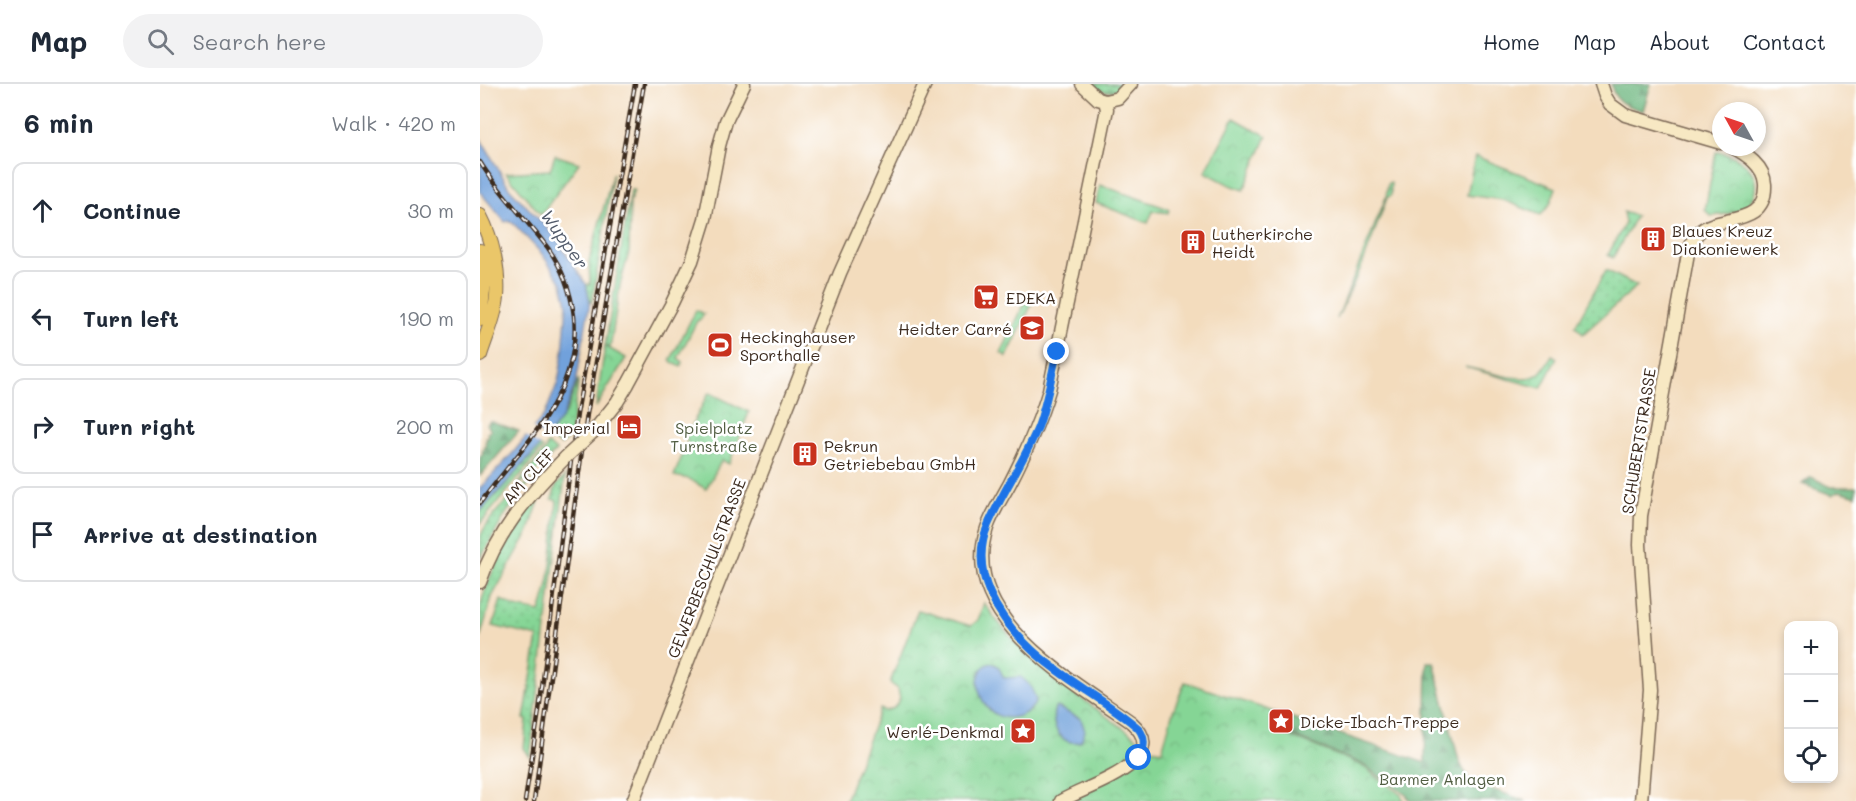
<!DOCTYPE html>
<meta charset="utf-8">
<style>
body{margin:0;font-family:Mali,sans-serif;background:#f2f2f3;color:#1f2937}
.controls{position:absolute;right:18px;bottom:18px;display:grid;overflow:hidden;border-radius:12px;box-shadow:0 3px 9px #0003}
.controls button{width:54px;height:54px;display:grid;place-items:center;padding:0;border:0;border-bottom:2px solid #e0e1e3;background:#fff;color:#1f2937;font:30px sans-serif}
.compass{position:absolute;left:1232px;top:18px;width:54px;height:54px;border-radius:50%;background:#fff;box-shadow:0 3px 9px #0003;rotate:310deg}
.stop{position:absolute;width:18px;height:18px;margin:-14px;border:4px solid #1a73e8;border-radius:50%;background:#fff}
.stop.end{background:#1a73e8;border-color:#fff;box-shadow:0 2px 6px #0008}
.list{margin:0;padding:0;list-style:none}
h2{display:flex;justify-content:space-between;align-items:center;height:78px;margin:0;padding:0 24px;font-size:26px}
h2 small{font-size:20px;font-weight:400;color:#747a83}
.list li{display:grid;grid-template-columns:39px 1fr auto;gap:18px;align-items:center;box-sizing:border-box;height:96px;margin:0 12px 12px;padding:0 12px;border:2px solid #e0e1e3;border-radius:12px}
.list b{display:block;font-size:22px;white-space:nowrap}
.list em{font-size:20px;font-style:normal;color:#747a83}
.icon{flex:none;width:33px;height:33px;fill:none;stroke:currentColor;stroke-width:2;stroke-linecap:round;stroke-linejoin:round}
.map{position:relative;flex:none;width:1376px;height:717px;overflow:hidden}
header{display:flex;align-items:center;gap:36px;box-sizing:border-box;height:84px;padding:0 30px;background:#fff;border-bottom:2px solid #e0e1e3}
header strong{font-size:28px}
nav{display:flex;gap:33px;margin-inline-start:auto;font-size:21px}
.search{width:420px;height:54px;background:#f2f2f3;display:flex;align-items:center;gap:15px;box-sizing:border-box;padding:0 21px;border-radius:33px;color:#747a83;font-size:22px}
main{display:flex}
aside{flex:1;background:#fff}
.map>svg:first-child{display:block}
.grass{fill:url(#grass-dots);stroke:#60805a;stroke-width:1.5}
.forest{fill:url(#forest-firs);stroke:#54704e;stroke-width:1.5}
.cemetery{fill:url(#cemetery-stones);stroke:#60805a;stroke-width:1.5}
.park{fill:url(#park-crowns);stroke:#60805a;stroke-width:1.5;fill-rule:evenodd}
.water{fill:#71a1db;stroke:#56667c;stroke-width:1.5}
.pier{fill:#f3dcbd}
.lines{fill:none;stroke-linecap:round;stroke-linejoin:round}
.secondary-casing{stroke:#7b6856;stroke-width:15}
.primary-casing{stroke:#7b6856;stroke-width:16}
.secondary{stroke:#f7e8c3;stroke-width:12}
.primary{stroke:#eac669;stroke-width:14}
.rail-casing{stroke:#3b2a1e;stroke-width:4.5}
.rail{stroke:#fff;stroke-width:2;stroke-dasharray:7;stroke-linecap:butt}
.secondary-bridge-casing{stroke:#7b6856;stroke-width:15;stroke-linecap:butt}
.secondary-bridge{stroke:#f7e8c3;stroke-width:12}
.route{stroke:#1a73e8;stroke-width:8}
.labels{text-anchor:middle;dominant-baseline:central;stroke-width:5;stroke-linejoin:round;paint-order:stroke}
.poi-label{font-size:16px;fill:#3b2a1e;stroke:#fff;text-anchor:start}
.park-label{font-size:16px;fill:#515d42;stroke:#fff}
.street-label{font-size:16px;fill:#3b2a1e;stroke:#fff}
.water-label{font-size:18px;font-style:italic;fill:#515a6a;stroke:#fff}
</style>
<header>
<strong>Map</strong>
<div class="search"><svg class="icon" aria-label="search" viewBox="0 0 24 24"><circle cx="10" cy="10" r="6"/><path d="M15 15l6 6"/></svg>Search here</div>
<nav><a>Home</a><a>Map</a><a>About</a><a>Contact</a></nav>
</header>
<main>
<aside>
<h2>6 min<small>Walk · 420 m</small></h2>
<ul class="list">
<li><svg class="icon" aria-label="ahead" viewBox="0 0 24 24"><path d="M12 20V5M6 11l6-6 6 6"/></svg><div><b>Continue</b></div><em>30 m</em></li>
<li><svg class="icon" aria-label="left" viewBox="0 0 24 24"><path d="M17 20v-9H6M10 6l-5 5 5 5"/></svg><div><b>Turn left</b></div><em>190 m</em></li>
<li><svg class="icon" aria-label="right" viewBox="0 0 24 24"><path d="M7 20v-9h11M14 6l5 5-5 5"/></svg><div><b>Turn right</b></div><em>200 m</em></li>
<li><svg class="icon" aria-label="arrive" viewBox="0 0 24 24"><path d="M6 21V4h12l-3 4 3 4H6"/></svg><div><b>Arrive at destination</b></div></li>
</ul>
</aside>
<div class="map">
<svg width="1376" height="717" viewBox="0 0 1376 717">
<defs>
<pattern id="grass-dots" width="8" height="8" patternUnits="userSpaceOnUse" patternTransform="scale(1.5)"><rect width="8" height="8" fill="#85d595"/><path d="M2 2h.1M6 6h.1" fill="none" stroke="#74b780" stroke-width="1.8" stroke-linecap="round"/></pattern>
<pattern id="forest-firs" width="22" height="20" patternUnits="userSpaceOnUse" patternTransform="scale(1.5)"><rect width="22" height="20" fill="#6cb67e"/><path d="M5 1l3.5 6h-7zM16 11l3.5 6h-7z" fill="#5a9467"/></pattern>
<pattern id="cemetery-stones" width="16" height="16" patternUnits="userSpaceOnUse" patternTransform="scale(1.5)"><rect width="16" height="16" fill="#85d595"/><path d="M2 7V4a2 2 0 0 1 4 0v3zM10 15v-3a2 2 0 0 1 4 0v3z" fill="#74b780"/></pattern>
<pattern id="park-crowns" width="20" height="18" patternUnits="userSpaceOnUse" patternTransform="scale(1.5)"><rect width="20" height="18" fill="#85d595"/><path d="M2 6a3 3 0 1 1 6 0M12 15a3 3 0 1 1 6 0" fill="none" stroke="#74b780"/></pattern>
</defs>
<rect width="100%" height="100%" fill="#fff"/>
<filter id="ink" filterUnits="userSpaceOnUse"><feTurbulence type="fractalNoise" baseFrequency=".0167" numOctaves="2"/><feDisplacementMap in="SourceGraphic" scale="12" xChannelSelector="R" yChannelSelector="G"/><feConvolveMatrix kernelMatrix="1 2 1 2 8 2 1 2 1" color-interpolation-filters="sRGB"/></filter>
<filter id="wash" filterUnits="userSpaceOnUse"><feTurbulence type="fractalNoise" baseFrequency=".008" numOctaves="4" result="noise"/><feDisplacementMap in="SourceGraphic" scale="24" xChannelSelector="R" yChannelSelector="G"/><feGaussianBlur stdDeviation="1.35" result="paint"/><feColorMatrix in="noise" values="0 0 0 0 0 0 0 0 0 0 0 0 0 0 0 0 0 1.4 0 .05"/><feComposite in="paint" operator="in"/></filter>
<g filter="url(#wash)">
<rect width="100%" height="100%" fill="#f3dcbd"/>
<path class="grass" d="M133,89L112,218H110L106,200L110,201L109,177Z
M911,98V111L907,114L883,179L857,235L906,113L908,99Z
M151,106H154L150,118L149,168L140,201L130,265L125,262Z
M1143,128L1156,132L1133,174L1128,171L1145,139Z
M1126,186L1157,202L1103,250L1095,242Z
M1072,271L1077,274L1061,304L985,283C1002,286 1043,300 1057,291C1064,286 1068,278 1072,271Z
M99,295L90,352L81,361L67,354L86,328Z
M67,359L76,367L50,393L37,402L66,365Z
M60,362L63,364L0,440V428L8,417Z
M85,392L50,673L44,664L47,636L44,635L58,553L13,542L21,516L35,523L60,528C73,493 73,454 77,417L72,415L76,402Z
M53,395L27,428L0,475C0,468 0,458 1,451C11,428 34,410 53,395Z
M60,414L49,447L12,513L0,554C0,545 0,534 0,525C4,499 39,429 60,414Z"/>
<path class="forest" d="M1131,0H1171L1163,27C1147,22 1134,19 1131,0Z
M10,337L39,347L0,392V374L3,369L2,366L5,364L4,362L6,360L5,358L7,356L6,353L9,352L7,349L11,347L7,340Z
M1331,393L1351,403H1376V412L1360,407L1352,411L1322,400Z
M947,578H954L979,677L994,706L1009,704L1046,717H931L926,711L882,680L805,649L810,633L945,679Z"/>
<path class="cemetery" d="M612,0H642C633,11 622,9 612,0Z"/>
<path class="park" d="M754,34L787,52L764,106L750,101L725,88Z
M1236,68C1255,69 1279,84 1275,106C1274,113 1270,120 1263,125C1254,130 1241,131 1231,132L1225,126Z
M75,71L99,79L61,131L26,89L70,86Z
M995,72L1076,104L1070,120L1061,131L1023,116L987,111Z
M620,101L689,125L688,129L673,127L668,139L616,119Z
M550,208L556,211L527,273L521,269Z
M216,226L224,230L221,235L217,237L198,274L203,278L201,283L190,277Z
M125,262L146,274L116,323Z
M230,309L269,328L249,380L242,376L226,405L209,395L194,392L208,357L205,355L228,310Z
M504,519C546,582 613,622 673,665L682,667L693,627L705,598L807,632L802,649L881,681L921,711L924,717H365L400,625L405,627L414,624L420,615L418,605L410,599L438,526L491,542L498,536ZM515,580L524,594L528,596L537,593L551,626C533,636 515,637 504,618C499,608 497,600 501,589ZM577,623L601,635L598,658C579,660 570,640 575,624Z"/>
<path class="water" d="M0,54L30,105L74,151L106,200L110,218L96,299L82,334L60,362L0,428V404L32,370L65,330L78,298L83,269L87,219L82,199L62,170L34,140L29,137L25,138L0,108Z
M512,579L518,582L524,594L541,593C549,599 554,607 556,617C553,625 547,629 539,632C501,645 484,584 512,579Z
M577,623L601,635L605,647L601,657C582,664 569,641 575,624Z"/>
<path class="pier" d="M51,343L70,356L63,364L44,351Z"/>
</g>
<g filter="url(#ink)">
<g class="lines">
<g class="secondary-casing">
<path id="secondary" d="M602,0L618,15L625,17
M1121,0L1125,12L1130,20L1145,31L1241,59
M625,17L638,14L651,0
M113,348L137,318L148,300L192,219L212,177L225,135L239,62L246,37L264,0
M0,498C17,448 50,409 86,373
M153,717L360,189L445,0
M581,717C606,702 696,677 651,638C591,595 477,534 507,444C512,429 522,414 530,399C546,368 559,340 569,306L627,25L625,17
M1161,717L1170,606L1160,461L1161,432L1208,169C1210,162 1213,154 1219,148C1238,130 1287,144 1285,100C1284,82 1267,71 1252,63"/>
</g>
<g class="primary-casing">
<path id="primary" d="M0,132C12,155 19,186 17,213C15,233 6,252 0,271
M0,167L4,196L0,235"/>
</g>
<use href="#secondary" class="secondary"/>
<use href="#primary" class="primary"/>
<g class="rail-casing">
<path id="rail" d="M0,78C19,109 46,135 68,164C82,184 91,208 94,232C102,309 42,362 0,419
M45,717L59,627L97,330L155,0
M54,717L107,330L164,0"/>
</g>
<use href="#rail" class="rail"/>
<g class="secondary-bridge-casing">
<path id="secondary-bridge" d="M86,373L113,348"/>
</g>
<use href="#secondary-bridge" class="secondary-bridge"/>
</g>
</g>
<g class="lines" filter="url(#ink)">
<path class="route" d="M577,268C571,293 567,319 558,343C544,377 523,407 508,441C488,488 518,534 552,566C584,596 625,615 658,644C666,654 665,663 659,674"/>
</g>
<defs>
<g id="building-square" transform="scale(1.35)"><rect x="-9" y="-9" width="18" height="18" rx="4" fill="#c8321e" stroke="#fff"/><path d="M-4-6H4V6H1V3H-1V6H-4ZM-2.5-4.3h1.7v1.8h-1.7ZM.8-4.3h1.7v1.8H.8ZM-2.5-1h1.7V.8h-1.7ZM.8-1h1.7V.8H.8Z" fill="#fff"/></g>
<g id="supermarket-square" transform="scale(1.35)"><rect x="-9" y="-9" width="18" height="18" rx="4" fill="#c8321e" stroke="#fff"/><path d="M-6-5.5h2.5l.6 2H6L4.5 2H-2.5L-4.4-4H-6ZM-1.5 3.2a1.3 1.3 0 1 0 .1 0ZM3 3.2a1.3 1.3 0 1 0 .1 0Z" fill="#fff"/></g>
<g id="school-square" transform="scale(1.35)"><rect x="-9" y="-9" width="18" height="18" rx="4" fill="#c8321e" stroke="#fff"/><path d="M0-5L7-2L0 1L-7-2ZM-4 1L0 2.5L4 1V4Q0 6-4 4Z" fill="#fff"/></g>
<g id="stadium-square" transform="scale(1.35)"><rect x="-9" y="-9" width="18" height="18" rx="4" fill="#c8321e" stroke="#fff"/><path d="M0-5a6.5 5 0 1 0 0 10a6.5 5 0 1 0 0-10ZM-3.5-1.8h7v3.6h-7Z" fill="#fff"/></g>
<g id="hotel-square" transform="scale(1.35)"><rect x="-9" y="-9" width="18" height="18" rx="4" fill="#c8321e" stroke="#fff"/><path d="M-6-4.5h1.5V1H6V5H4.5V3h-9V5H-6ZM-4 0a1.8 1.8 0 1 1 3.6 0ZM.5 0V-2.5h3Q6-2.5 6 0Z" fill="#fff"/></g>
<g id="sight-square" transform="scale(1.35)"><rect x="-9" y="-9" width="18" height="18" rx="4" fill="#c8321e" stroke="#fff"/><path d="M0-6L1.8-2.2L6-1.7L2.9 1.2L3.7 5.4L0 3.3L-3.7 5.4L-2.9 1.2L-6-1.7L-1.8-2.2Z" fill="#fff"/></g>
</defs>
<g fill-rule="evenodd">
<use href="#building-square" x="1173" y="155"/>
<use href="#building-square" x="713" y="158"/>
<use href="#supermarket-square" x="506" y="213"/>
<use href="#school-square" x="552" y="244"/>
<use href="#stadium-square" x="240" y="261"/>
<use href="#hotel-square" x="149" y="343"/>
<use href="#building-square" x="325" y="370"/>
<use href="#sight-square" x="801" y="637"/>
<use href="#sight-square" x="543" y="647"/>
</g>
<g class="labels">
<g class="poi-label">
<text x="1192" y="146">Blaues Kreuz<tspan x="1192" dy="18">Diakoniewerk</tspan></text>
<text x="732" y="149">Lutherkirche<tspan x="732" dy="18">Heidt</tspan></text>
<text x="526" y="213">EDEKA</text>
<text x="532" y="244" text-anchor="end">Heidter Carré</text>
<text x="260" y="252">Heckinghauser<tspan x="260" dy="18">Sporthalle</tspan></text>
<text x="130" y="343" text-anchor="end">Imperial</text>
<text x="344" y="361">Pekrun<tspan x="344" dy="18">Getriebebau GmbH</tspan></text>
<text x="820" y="637">Dicke-Ibach-Treppe</text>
<text x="524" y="647" text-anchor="end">Werlé-Denkmal</text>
</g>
<g class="park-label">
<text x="234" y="343">Spielplatz<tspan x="234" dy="18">Turnstraße</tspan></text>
<text x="962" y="694">Barmer Anlagen</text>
</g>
<g class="street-label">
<text transform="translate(1158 357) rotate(-81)">SCHUBERTSTRASSE</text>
<text transform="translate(48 392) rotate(-48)">AM CLEF</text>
<text transform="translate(226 484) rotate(-69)">GEWERBESCHULSTRASSE</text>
</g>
<g class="water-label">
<text transform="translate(85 155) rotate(55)">Wupper</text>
</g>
</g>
</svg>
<div class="controls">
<button>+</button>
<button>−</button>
<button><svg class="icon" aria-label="locate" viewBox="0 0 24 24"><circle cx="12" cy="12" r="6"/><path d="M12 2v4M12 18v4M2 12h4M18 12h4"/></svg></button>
</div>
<svg class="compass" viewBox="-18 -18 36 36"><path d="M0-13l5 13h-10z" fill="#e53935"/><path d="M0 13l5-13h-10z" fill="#747a83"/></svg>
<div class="stop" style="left:659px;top:674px"></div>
<div class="stop end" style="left:577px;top:268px"></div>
</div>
</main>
